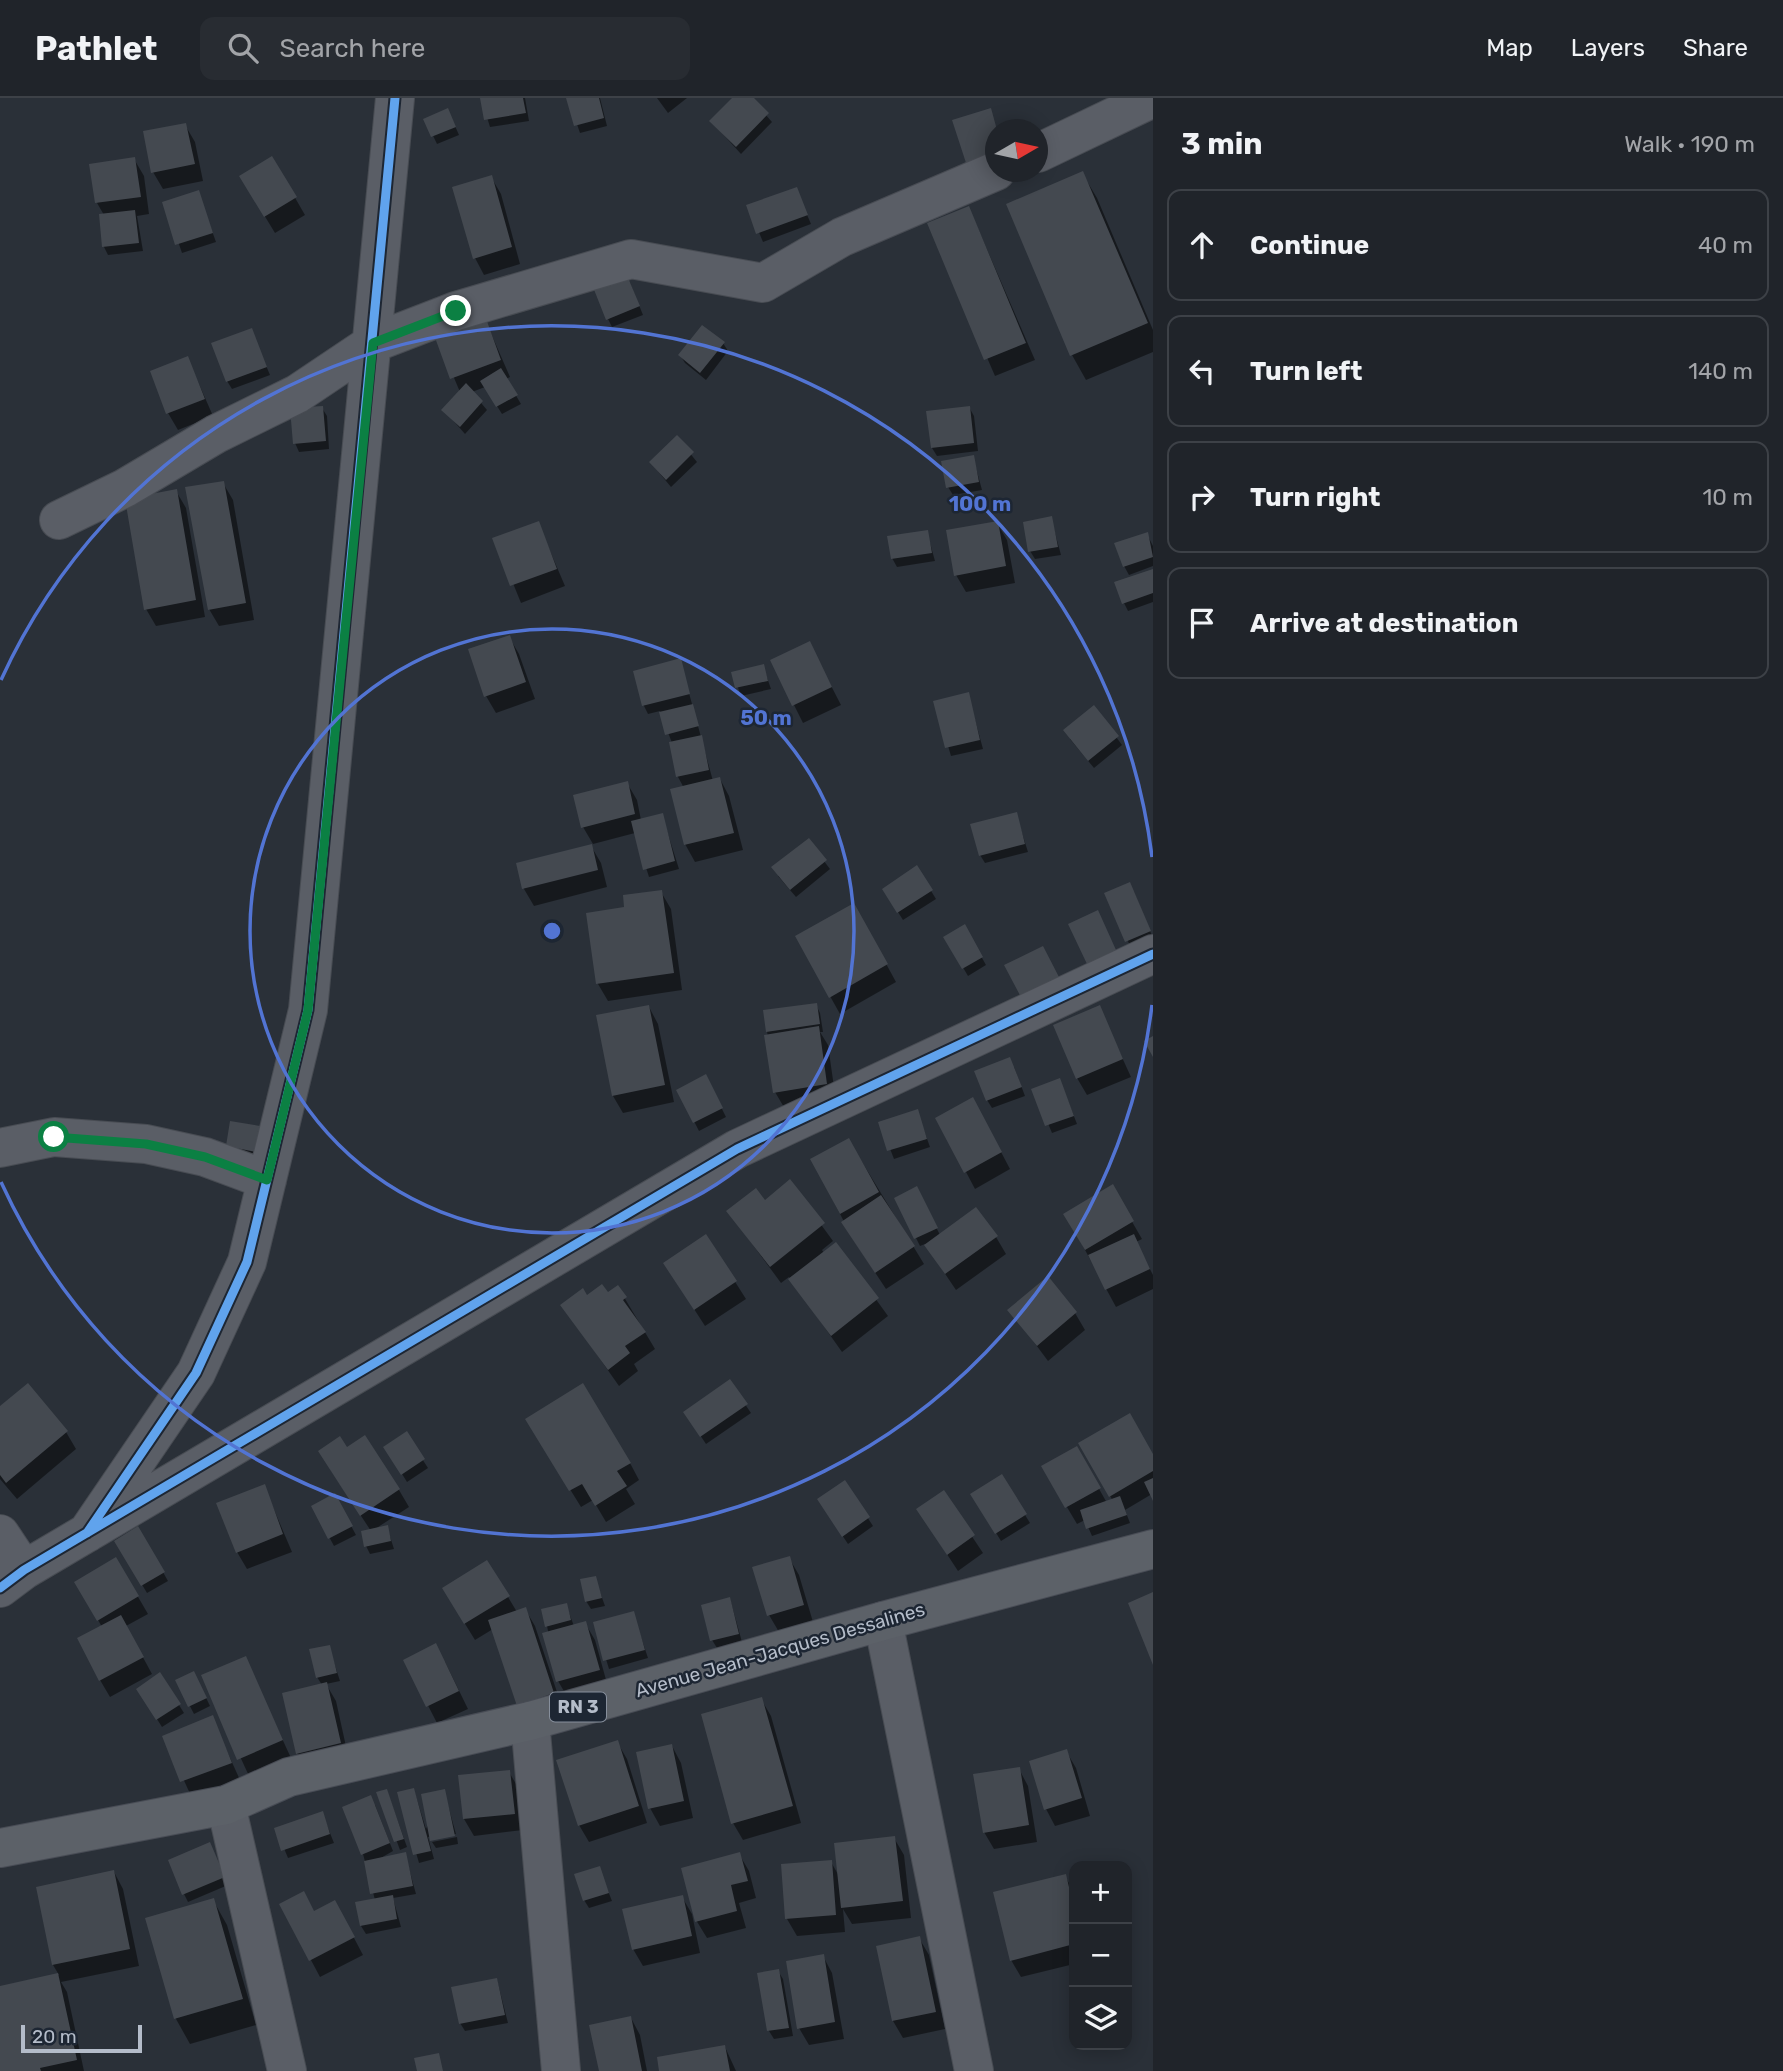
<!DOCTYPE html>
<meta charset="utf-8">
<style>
body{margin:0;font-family:Rubik,sans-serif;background:#282c32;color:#f1f3f6}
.controls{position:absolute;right:21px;bottom:21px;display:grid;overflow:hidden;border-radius:14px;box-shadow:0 4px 18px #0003}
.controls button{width:63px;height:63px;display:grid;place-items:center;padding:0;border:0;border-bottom:2px solid #3d4147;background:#20242a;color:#f1f3f6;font:35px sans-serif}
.compass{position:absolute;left:985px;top:21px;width:63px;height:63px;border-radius:50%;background:#20242a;box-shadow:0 4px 18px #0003;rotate:81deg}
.scale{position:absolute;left:21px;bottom:18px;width:121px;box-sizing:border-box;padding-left:7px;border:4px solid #b4bcc9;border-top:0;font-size:19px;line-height:24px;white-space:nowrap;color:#b4bcc9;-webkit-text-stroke:5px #1d2633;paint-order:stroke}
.stop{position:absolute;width:21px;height:21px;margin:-16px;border:5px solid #0b8043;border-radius:50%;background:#fff}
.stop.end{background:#0b8043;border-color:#fff;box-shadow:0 2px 7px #0008}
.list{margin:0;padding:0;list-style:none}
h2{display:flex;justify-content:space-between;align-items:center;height:91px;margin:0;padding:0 28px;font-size:30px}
h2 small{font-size:23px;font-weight:400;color:#a2a4a8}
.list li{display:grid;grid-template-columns:46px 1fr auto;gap:21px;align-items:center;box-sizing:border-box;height:112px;margin:0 14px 14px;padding:0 14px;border:2px solid #3d4147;border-radius:14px}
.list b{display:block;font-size:26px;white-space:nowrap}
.list em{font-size:23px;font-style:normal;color:#a2a4a8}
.icon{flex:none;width:38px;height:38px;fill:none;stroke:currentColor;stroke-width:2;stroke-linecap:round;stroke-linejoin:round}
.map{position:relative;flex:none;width:1153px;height:1973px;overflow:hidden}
header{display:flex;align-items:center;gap:42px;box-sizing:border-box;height:98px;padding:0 35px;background:#20242a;border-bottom:2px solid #3d4147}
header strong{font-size:33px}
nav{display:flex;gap:38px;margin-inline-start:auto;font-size:24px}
.search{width:490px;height:63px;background:#282c32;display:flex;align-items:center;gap:18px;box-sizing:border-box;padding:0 24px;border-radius:14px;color:#a2a4a8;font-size:26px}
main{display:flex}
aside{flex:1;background:#20242a}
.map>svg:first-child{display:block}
.shadow{fill:#0007}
.building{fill:#444950}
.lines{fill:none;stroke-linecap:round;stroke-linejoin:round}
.street-casing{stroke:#484c53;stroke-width:40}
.primary-casing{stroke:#484c55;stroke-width:40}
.street{stroke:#5a5e66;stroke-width:38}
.primary{stroke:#5c6168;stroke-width:38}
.cycleway-casing{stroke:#1d2633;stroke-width:13}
.cycleway{stroke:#60a3ed;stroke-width:9}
.route{stroke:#0b8043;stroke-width:9}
.ring{fill:none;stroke:#5274d3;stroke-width:3.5}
.labels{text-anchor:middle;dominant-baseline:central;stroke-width:5;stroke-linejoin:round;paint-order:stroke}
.shield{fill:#1d2633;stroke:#878f9c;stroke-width:2}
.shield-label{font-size:18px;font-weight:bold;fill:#b4bcc9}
.street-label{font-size:19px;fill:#b4bcc9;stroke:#1d2633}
.centre{fill:#5274d3;stroke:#1d2633;stroke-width:3.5}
.ring-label{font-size:21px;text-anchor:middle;font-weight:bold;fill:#5274d3;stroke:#1d2633;stroke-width:5;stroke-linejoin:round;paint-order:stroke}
</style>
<header>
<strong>Pathlet</strong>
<div class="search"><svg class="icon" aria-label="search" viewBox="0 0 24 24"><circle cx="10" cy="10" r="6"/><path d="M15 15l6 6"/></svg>Search here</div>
<nav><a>Map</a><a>Layers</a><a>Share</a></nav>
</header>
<main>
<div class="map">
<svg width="1153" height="1973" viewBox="0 0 1153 1973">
<rect width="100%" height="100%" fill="#2a3038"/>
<path class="shadow" d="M481,0H525L529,23L490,29Z
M568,0H600L607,28L580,35Z
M657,0H687L668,15Z
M735,0H751L772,24L741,56L712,24Z
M448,12L459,37L437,46L425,21Z
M185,27L195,44L203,83L163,91L153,74Z
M272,60L305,117L275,135L241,79Z
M134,61L144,78L149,116L137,118L143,153L108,157L104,149V117L97,105Z
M1082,75L1097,100L1153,232V254L1086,282L1072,257L1008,107Z
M491,79L501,96L520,166L484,177L475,160Z
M796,91L811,126L763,144L748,108Z
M198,94L216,144L182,155L165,105Z
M969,110L1035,262L995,278L929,126Z
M630,185L643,217L612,229L608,221Z
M483,217L510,279L506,281L521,306L502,316L485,289L472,294L487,312L465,336L444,312L460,294L435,235Z
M251,232L270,277L232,291L227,283Z
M723,245L728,253L706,282L685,265L680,257Z
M188,261L213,318L178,332L168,315Z
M969,309L974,318L978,353L937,358L932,350L928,315Z
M322,310L327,318L329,351L299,354L295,345Z
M677,339L697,364L671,389L651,365Z
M973,359L982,392L953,397L948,389Z
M223,385L233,402L254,522L219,528L209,511Z
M176,393L186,410L205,519L156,528L146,511Z
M1051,420L1061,457L1035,461L1030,453Z
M538,425L565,488L521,505L495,441Z
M997,425L1007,442L1015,485L966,494L956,477Z
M927,434L935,463L897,469L892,460Z
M1147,436L1153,448V468L1129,477L1124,468Z
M1153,472V504L1128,513L1124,505Z
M509,539L519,556L535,601L496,615L486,598Z
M809,545L841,607L803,625L772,563Z
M680,562L713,683L720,681L729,698L743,752L695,764L685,746L684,690L678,679L672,645L660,613L648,616L644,608L635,574Z
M763,568L771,591L741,598L733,576Z
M968,596L983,651L951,658L935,604Z
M1094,609L1122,647L1094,670L1070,641Z
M627,685L637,702L641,722L662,717L679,771L649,779L635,735L593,746L583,729Z
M1016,716L1028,754L985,765L980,757Z
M808,742L830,771L796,799L778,778Z
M591,748L601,765L607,789L534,808L524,791L518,766Z
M917,770L936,801L903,822L884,792Z
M661,794L671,811L682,892L608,903L598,886L588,816L626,810Z
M1134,794L1153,840L1132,852L1106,796Z
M854,807L896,884L840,916L797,839Z
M964,828L986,867L968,878L945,839Z
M816,907L820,915L823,934H820L828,947L836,1003L785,1011L775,994L767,933Z
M649,909L658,926L674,1004L623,1015L613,998L598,919Z
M1099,909L1131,979L1087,997L1077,980Z
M1014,969L1025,998L992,1010L987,1002Z
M710,987L726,1019L699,1033L678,992Z
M1063,990L1077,1026L1052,1035L1034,992Z
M917,1013L930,1049L894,1061L880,1025Z
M982,1018L1010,1071L975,1091L966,1074Z
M232,1025L260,1061L233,1056Z
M859,1059L924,1166L886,1191L853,1141L812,1062Z
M790,1084L833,1143L822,1152L824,1155L836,1146L888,1218L842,1254L789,1179L781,1185L728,1113L765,1104Z
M1112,1089L1142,1141L1136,1144L1153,1177V1191L1116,1209L1066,1117Z
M921,1099L940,1137L996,1139L1006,1156L956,1192L925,1146L920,1148L916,1140Z
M706,1138L746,1201L705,1228L665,1166Z
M618,1189L655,1251L634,1266L638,1273L619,1288L562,1207L607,1196Z
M1010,1212L1075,1215L1085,1232L1048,1263Z
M730,1284L751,1315L706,1346L690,1322Z
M0,1311L66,1334L76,1351L17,1401L0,1381Z
M406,1336L428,1370L407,1384L386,1350Z
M537,1338L630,1365L639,1382L626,1391L635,1406L606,1424L593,1402L581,1409Z
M1080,1346L1153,1359V1399L1152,1396L1125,1412L1130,1425L1092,1438L1085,1422L1077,1426L1043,1369L1076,1350L1107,1405L1113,1403Z
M346,1352L399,1392L409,1409L375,1431L387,1429L394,1451L370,1456L366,1448L371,1433L330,1371Z
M1001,1378L1030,1425L1001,1443L973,1397Z
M845,1385L873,1428L848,1446L824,1410Z
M264,1388L292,1454L247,1471L237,1454Z
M943,1395L983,1455L958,1473L918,1412Z
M335,1398L356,1437L334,1448L313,1409Z
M138,1430L168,1483L147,1495L116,1443Z
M789,1460L799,1477L813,1524L779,1534L769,1517Z
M116,1461L148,1516L126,1528L152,1576L110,1599L100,1582L102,1529L77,1485Z
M595,1480L605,1508L591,1511L586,1503Z
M508,1499L517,1514L525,1511L535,1528L563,1612L528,1624L493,1531L475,1542L454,1508Z
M730,1501L742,1544L717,1550L712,1542Z
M566,1507L574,1528L585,1525L595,1542L608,1589L568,1600L558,1583L547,1528Z
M633,1515L648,1560L609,1571L595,1525Z
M329,1549L340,1583L326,1586L336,1603L349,1662L307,1672L297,1655L322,1587L317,1579Z
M245,1560L291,1660L249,1678L203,1578Z
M405,1563L445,1564L468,1611L437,1625Z
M177,1583H198L210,1608L194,1616Z
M143,1599L179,1607L184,1615L162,1629Z
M761,1601L771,1618L801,1725L743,1742L733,1725Z
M212,1620L240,1682L192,1700L164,1639Z
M617,1644L627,1661L647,1725L589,1744L579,1727Z
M672,1648L681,1665L693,1720L660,1728L650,1710Z
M1066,1653L1076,1670L1090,1718L1055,1728L1046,1711Z
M1019,1671L1028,1688L1037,1744L994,1751L984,1734Z
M509,1674L519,1691L523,1732L474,1738L464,1721Z
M414,1692L426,1731L444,1693L456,1736L428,1739L434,1761L419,1765L399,1696Z
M387,1693L407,1749L400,1752L379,1695Z
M375,1707L393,1753L379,1761L405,1756L416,1796L393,1800L401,1829L366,1836L361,1828L375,1802L363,1756Z
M322,1715L334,1745L288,1760L276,1731Z
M457,1739L458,1746L436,1750L432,1744Z
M894,1740L904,1757L911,1820L852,1826L843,1811L845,1834L797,1838L787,1821L831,1764L839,1778Z
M214,1755L228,1787L188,1804L184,1796Z
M739,1756L749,1773L756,1800L739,1805L746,1830L707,1840L696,1822Z
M599,1770L612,1803L589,1810L584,1802Z
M114,1774L123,1791L139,1868L61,1884L67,1894L84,1973H0V1890L59,1877L53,1867Z
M1065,1778L1074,1794V1866L1021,1879L1011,1862Z
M682,1799L692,1816L700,1855L643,1868L633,1851Z
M213,1802L227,1827L256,1927L190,1946L176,1921L147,1821Z
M281,1806L344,1821L363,1857L320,1879Z
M919,1840L929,1857L945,1931L903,1940L893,1923L878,1849Z
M823,1858L832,1875L844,1941L809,1947L799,1930Z
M778,1873L783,1881L793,1938L774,1941L769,1933L759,1877Z
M497,1882L508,1925L465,1933L460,1925Z
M631,1920L640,1937L647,1973H600Z
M725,1949L736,1973H661Z"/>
<path class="building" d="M480,0H523L526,15L484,22Z
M566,0H599L604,20L574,28Z
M732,0H754L769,15L736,49L709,23Z
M448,10L456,29L431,39L423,21Z
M991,10L997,32L996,62L968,71L952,22Z
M186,25L195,66L151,75L143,33Z
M272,58L297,99L264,119L239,78Z
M135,59L141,99L95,105L89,66Z
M1083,73L1148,225L1070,258L1006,106Z
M492,77L512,149L473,161L452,89Z
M797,89L808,117L756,136L746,107Z
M199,92L213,135L175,147L162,104Z
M969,108L1026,245L984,262L927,125Z
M135,112L139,145L102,149L99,116Z
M626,175L640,208L606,222L593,189Z
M484,215L501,262L450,281L433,234Z
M702,227L725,244L700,275L678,257Z
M252,230L267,269L226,284L211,245Z
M188,258L205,301L166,316L150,273Z
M501,270L518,297L496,309L480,283Z
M466,285L483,303L460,329L441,312Z
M323,308L326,343L293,346L290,310Z
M970,308L974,345L931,350L926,313Z
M677,337L694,354L666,382L649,364Z
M974,357L979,384L946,390L941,363Z
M224,383L246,505L208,512L185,389Z
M177,391L196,502L144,512L125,401Z
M1052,418L1058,449L1028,454L1023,424Z
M539,423L557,471L510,488L492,440Z
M998,423L1006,468L954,478L946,432Z
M928,432L932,455L891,461L887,438Z
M1148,434L1153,459L1123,469L1114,445Z
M1153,471V495L1122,506L1114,484Z
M510,537L526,584L484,599L468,551Z
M810,543L832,589L792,608L770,562Z
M681,560L690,596L642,608L633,573Z
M764,566L768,583L735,590L731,574Z
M969,594L980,642L945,650L933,603Z
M693,606L699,628L665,637L659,614Z
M1094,607L1119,638L1088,663L1063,632Z
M702,637L709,672L676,679L669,644Z
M720,679L734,735L684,747L670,691Z
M628,683L635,716L581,730L573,697Z
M1017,714L1025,746L979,758L970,726Z
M663,715L675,763L643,772L631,723Z
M809,740L827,762L790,792L771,769Z
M592,746L598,772L522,791L516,765Z
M917,767L933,792L897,815L882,791Z
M1130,784L1151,833L1125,844L1104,795Z
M662,792L674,875L596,886L586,815L624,809L623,797Z
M854,805L888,866L829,900L795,838Z
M1098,812L1116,852L1087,866L1068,826Z
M965,826L983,859L962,871L943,839Z
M1043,848L1060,881L1022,901L1004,867Z
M817,905L820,926L766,934L763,912Z
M649,907L665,987L612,998L596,917Z
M1100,907L1123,961L1076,981L1053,927Z
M819,928L827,986L773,995L764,937Z
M1153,938V959L1144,943Z
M1010,959L1022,989L986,1003L974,973Z
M706,976L723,1010L693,1025L676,992Z
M1060,980L1074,1018L1045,1028L1031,991Z
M973,999L1002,1054L964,1075L935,1020Z
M918,1011L927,1041L887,1053L878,1024Z
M230,1023L260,1028L256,1054L226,1048Z
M849,1040L879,1094L840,1116L810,1061Z
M790,1081L825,1125L770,1169L726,1113L756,1090L765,1102Z
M1113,1086L1134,1123L1085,1152L1063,1116Z
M917,1088L938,1130L914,1141L894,1100Z
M881,1097L915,1148L875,1175L841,1124Z
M976,1109L998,1138L945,1176L924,1147Z
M706,1136L737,1183L694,1212L663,1165Z
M1134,1136L1150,1171L1105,1192L1088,1157Z
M836,1144L879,1200L831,1238L788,1181Z
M1048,1178L1077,1214L1037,1248L1007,1212Z
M602,1186L608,1194L618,1187L627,1199L623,1202L646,1234L625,1248L630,1255L608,1272L560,1207L583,1190L587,1197Z
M730,1281L748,1306L700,1339L683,1314Z
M28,1285L68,1333L6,1385L0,1377V1308Z
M583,1285L631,1365L617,1373L627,1388L595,1408L582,1386L569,1393L525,1321Z
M1130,1315L1153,1356V1373L1109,1399L1078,1345Z
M407,1333L425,1361L401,1377L383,1349Z
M365,1337L400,1391L360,1418L318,1353L340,1338L347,1349Z
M1077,1348L1101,1390L1065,1410L1041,1368Z
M1002,1376L1027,1416L995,1436L970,1396Z
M1153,1380V1403L1144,1384Z
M845,1382L870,1419L842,1439L817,1401Z
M265,1386L283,1436L236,1455L216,1405Z
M944,1392L975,1437L947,1457L916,1411Z
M335,1395L353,1428L328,1441L311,1408Z
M1120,1398L1127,1417L1086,1431L1080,1412Z
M388,1427L391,1443L364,1449L361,1433Z
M138,1428L165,1474L141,1488L114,1443Z
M790,1458L804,1507L767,1518L752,1469Z
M116,1459L139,1498L97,1523L74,1484Z
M487,1462L510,1498L464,1526L442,1490Z
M596,1478L602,1500L585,1504L580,1481Z
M1153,1494V1567L1128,1505Z
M730,1499L739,1536L710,1543L701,1507Z
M567,1505L571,1522L545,1529L541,1511Z
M526,1509L554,1595L517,1608L488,1522Z
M634,1513L645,1552L603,1563L593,1524Z
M121,1517L144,1559L99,1583L77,1540Z
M586,1523L600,1572L556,1584L542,1535Z
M436,1545L459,1593L426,1609L403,1562Z
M330,1547L337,1575L316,1580L309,1551Z
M246,1558L283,1642L237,1662L201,1577Z
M194,1573L207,1600L188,1609L175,1582Z
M160,1574L181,1606L156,1622L136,1591Z
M327,1584L341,1645L296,1656L282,1595Z
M762,1599L793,1708L731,1726L701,1616Z
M213,1617L232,1665L180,1684L162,1638Z
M618,1642L639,1708L578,1728L556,1662Z
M672,1646L684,1703L648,1711L636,1654Z
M1067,1651L1082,1700L1044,1712L1029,1663Z
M1020,1669L1029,1727L983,1735L973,1676Z
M510,1672L515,1716L463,1721L458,1677Z
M414,1690L431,1753L413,1757L397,1694Z
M387,1691L404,1741L394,1744L376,1694Z
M445,1691L455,1738L430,1743L421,1696Z
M371,1697L390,1745L361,1757L342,1709Z
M323,1713L330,1736L281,1753L274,1730Z
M895,1738L903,1803L841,1810L834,1745Z
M210,1744L225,1779L182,1797L168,1762Z
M406,1754L413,1788L370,1796L364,1763Z
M740,1754L748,1783L731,1787L737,1813L695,1824L681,1770Z
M832,1762L836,1817L785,1821L781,1766Z
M600,1768L609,1795L583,1803L574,1776Z
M114,1772L130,1851L52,1867L36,1789Z
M1066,1776L1074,1811V1846L1010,1863L993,1794Z
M304,1793L314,1813L335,1802L355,1839L309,1863L279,1806Z
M393,1797L397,1821L360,1828L355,1804Z
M683,1797L692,1838L632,1852L622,1811Z
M214,1800L243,1901L174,1921L145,1820Z
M920,1838L936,1914L892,1923L876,1848Z
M824,1856L835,1924L797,1931L786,1863Z
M779,1871L789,1930L767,1933L757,1875Z
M58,1875L77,1962L40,1970L41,1973H0V1888Z
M497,1880L505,1917L459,1926L451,1889Z
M631,1918L642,1973H599L589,1927Z
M725,1947L730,1973H659L657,1959Z
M439,1955L443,1973H417L414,1960Z"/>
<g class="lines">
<g class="street-casing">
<path id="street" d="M1038,55L1153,0
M59,422L125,390L216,336L297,296L373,245L456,213L631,161L763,185L842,139L996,73
M0,1050L54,1039L146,1046L205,1059L267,1082
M87,1435L196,1275L247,1164L308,912L395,0
M0,1436L24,1472
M0,1490L24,1472L737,1051L1153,856
M883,1523L974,1973
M530,1623L561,1973
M226,1707L287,1973"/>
</g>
<g class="primary-casing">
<path id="primary" d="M0,1750L226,1707L289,1679L530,1623L883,1523L1153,1451"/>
</g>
<use href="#street" class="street"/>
<use href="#primary" class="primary"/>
<g class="cycleway-casing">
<path id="cycleway" d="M87,1435L196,1275L247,1164L308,912L395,0
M0,1490L24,1472L737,1051L1153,856"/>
</g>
<use href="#cycleway" class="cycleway"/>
</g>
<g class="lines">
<path class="route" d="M54,1039L146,1046L205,1059L267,1082L308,912L373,245L456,213"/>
</g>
<g class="ring">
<circle cx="552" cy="833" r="302"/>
<path d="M1152 907A605 605 0 0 1 1 1084M1 582A605 605 0 0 1 1152 759"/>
</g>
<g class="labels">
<rect class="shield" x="550" y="1594.5" width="56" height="29" rx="5"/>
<g class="shield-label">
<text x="578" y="1609">RN 3</text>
</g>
<g class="street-label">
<text transform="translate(780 1552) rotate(-16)">Avenue Jean-Jacques Dessalines</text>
</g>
</g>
<circle cx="552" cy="833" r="10" class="centre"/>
<g class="ring-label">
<text x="980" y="413">100 m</text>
<text x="766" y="627">50 m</text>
</g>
</svg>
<div class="controls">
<button>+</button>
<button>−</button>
<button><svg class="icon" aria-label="layers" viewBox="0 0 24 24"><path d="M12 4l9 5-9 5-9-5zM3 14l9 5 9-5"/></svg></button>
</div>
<svg class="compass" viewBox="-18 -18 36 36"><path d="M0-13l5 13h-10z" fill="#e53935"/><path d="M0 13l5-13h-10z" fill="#a2a4a8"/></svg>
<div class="scale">20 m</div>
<div class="stop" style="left:54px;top:1039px"></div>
<div class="stop end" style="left:456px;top:213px"></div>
</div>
<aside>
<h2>3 min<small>Walk · 190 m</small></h2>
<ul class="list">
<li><svg class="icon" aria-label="ahead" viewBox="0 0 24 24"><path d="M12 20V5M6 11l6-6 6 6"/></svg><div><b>Continue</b></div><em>40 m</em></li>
<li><svg class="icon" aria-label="left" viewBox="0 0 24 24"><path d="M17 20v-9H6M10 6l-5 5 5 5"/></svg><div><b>Turn left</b></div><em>140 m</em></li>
<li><svg class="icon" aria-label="right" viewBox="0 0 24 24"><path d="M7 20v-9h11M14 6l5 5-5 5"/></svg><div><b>Turn right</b></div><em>10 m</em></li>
<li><svg class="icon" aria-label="arrive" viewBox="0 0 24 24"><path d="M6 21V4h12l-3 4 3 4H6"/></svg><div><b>Arrive at destination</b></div></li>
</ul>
</aside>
</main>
